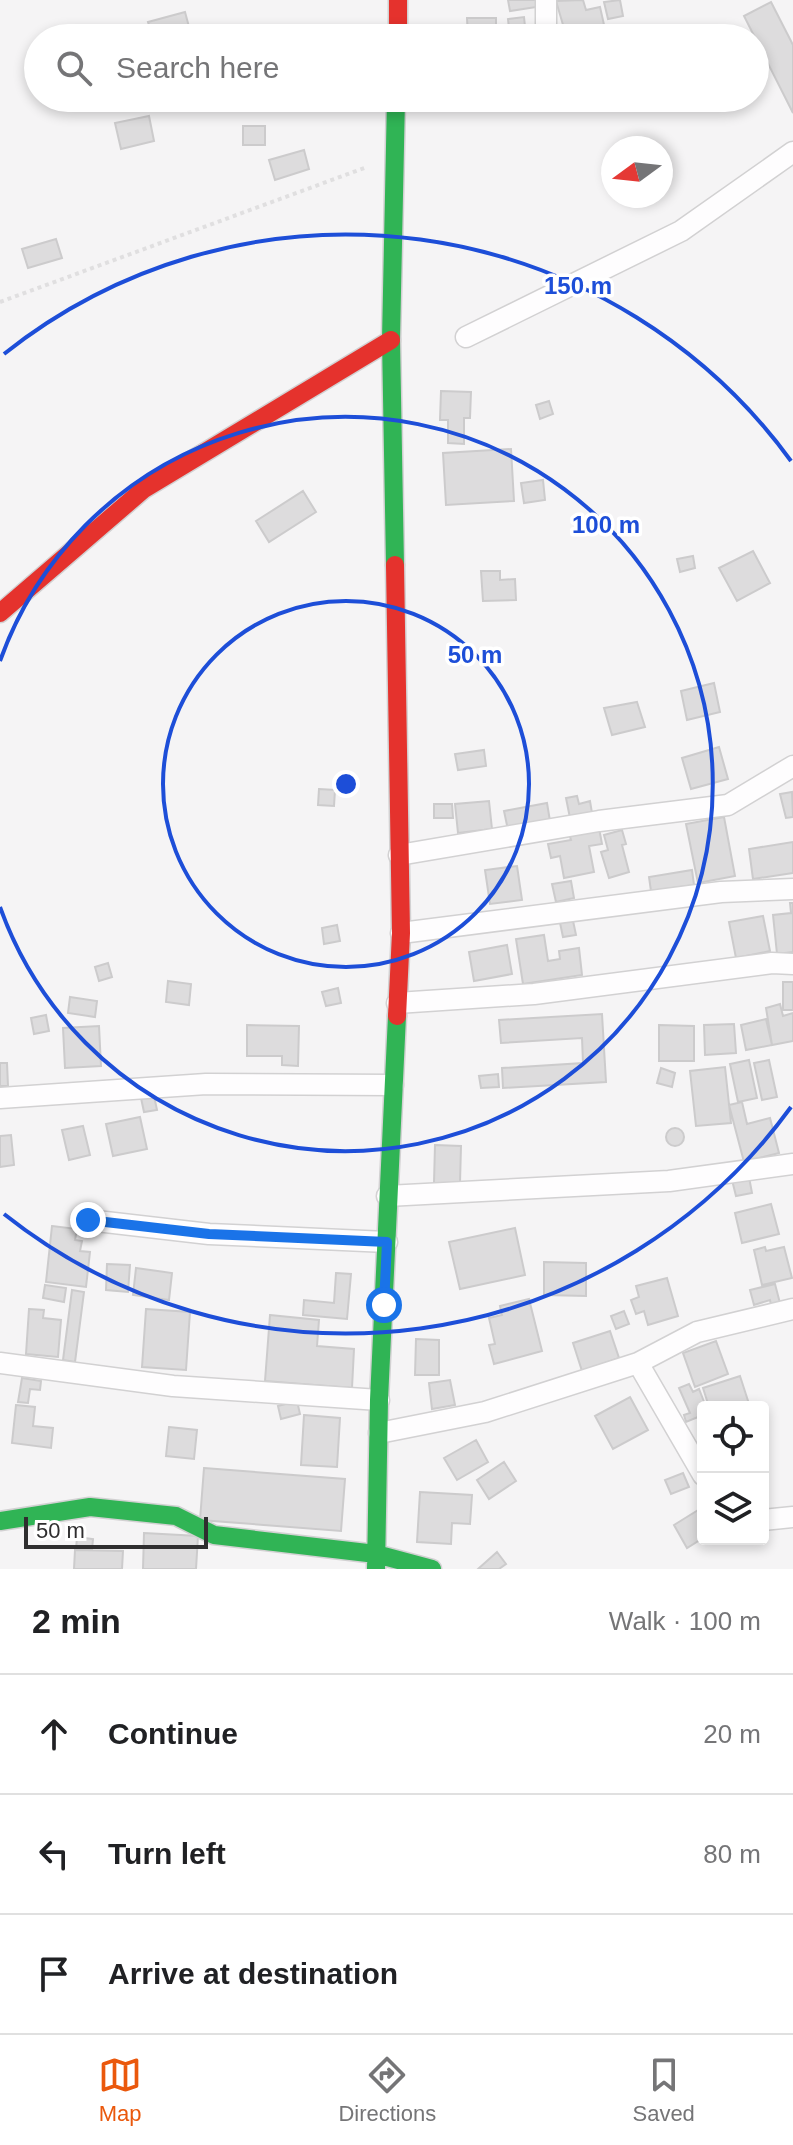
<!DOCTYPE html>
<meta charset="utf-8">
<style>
body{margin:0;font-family:Arial,sans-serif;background:#f2f2f2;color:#202124}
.controls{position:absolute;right:24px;bottom:24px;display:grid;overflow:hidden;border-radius:8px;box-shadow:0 4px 12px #0003}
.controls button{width:72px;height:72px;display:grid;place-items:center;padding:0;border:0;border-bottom:2px solid #e0e0e0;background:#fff;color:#202124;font:40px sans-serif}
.compass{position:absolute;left:601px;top:136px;width:72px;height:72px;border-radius:50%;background:#fff;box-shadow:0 4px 12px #0003;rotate:255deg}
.scale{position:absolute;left:24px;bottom:20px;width:184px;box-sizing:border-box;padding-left:8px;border:4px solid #2f2e2f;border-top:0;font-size:22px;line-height:28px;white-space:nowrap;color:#2f2e2f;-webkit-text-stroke:6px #fff;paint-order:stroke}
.stop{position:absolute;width:24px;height:24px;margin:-18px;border:6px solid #1a73e8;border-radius:50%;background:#fff}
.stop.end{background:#1a73e8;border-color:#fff;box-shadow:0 2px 8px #0008}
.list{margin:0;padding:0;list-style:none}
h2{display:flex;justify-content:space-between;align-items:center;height:104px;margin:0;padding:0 32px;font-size:34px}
h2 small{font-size:26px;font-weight:400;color:#757577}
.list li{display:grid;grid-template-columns:52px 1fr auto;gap:24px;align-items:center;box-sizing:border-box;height:120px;padding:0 32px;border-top:2px solid #e0e0e0}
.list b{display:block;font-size:30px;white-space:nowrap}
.list em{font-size:26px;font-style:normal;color:#757577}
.icon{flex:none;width:44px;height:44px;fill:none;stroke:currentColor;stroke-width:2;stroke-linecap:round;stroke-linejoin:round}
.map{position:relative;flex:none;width:793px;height:1569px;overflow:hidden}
.search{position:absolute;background:#fff;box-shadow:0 4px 12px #0003;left:24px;right:24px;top:24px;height:88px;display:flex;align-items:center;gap:20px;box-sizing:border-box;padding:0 28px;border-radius:44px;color:#757577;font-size:30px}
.sheet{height:464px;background:#fff}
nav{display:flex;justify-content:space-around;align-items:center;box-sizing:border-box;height:112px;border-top:2px solid #e0e0e0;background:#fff;font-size:22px;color:#757577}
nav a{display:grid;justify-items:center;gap:4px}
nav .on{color:#ea580c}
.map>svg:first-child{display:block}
.building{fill:#dddcdd;stroke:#cccbcc;stroke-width:2}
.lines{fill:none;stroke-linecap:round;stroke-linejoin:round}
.street-casing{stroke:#d2d1d2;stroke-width:23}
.fast-casing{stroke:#d2d1d2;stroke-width:21}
.jam-casing{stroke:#d2d1d2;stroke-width:21}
.path{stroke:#e0dfe0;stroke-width:4;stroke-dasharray:4 4;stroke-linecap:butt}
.street{stroke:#fefdfe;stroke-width:20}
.fast{stroke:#30b455;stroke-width:18}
.jam{stroke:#e5322d;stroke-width:18}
.route{stroke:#1a73e8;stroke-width:10}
.ring{fill:none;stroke:#1d4ed8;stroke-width:4}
.centre{fill:#1d4ed8;stroke:#fff;stroke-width:4}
.ring-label{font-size:24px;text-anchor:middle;font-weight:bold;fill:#1d4ed8;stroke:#fff;stroke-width:7;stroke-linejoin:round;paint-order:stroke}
</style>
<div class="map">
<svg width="793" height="1569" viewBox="0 0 793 1569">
<rect width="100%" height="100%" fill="#f5f4f5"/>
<path class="building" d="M508,0H542L543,6L510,11Z
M583,0L586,10L600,7L607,38H590L588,29L566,35L556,1Z
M620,0L623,16L608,19L604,2Z
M771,2L793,45V113L744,16Z
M185,12L192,38H153L148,22Z
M524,17L526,36L510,38L508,19Z
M467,18H496V38H468Z
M149,116L154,141L121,149L115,123Z
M243,126H265V145H243Z
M304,150L309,169L275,180L269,160Z
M56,239L62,258L28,268L22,249Z
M441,391L471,392L470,418H464V444L448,443V420H440Z
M549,401L553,414L540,419L536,405Z
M511,449L514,501L446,505L443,453Z
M543,480L545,500L524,503L521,483Z
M303,491L316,512L269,542L256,521Z
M753,551L770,583L737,601L719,568Z
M693,556L695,568L680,572L677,559Z
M481,571H500V580L515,579L516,600L483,601Z
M714,683L720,712L687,720L681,691Z
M637,702L645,727L612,735L604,708Z
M719,747L728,779L691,789L682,758Z
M484,750L486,766L458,770L455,754Z
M319,789L335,790L334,806L318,805Z
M792,792L793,817L786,818L780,794Z
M577,796L579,804L590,801L592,813L570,818L566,798Z
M489,801L492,829L458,833L455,804Z
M547,803L550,821L508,830L504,811Z
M434,804H452L453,818H434Z
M724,817L735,876L698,883L686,824Z
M599,828L602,844L589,846L594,872L564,878L560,856L551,858L548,844L571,840L569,833Z
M622,830L626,844L622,845L629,872L609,878L601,852L608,850L604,835Z
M793,842V873L753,879L749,849Z
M517,866L522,900L490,904L485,870Z
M692,870L694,885L651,891L649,877Z
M571,881L574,898L556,902L552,884Z
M790,903H793V952L777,954L773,915L791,913Z
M572,916L576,935L563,937L559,918Z
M763,916L770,951L736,958L729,922Z
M337,925L340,941L324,944L322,928Z
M544,935L548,961L560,959L559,951L579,948L582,975L523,984L516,939Z
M507,945L512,974L474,981L469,952Z
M108,963L112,977L99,981L95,967Z
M168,981L191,984L189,1005L166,1002Z
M783,982H793V1010H783Z
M338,988L341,1003L326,1006L322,992Z
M70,997L97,1001L95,1017L68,1013Z
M780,1004L783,1016L793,1013V1041L772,1045L766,1008Z
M602,1014L606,1082L503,1088L502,1068L583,1063L582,1038L501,1043L499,1020Z
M46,1015L49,1031L34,1034L31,1018Z
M766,1019L772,1045L746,1050L741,1025Z
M734,1024L736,1053L705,1055L704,1025Z
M247,1025L299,1026L298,1066L282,1065V1056H247Z
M659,1025L694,1026V1061H659Z
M99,1026L101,1066L65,1068L63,1028Z
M749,1060L757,1098L738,1102L730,1064Z
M769,1060L777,1097L762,1100L754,1063Z
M0,1063H7L8,1086H0Z
M725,1067L731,1123L696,1126L690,1071Z
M661,1068L675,1073L672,1087L657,1083Z
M498,1074L499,1087L481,1088L479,1076Z
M154,1096L157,1110L144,1112L141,1098Z
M742,1102L747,1124L770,1118L779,1153L744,1162L729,1105Z
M140,1117L147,1149L113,1156L106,1124Z
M83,1126L90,1155L69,1160L62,1130Z
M666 1137a9 9 0 1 1 18 0a9 9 0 1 1-18 0Z
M11,1135L14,1165L0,1167V1136Z
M435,1145L461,1146L460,1183H434Z
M749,1177L752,1193L736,1196L732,1180Z
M771,1204L779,1234L742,1243L735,1213Z
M52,1226L77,1229L75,1240L82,1241L80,1251L90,1252L86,1287L46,1282Z
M515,1228L525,1275L460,1289L449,1242Z
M765,1247L766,1251L784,1247L792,1278L762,1285L754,1250Z
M544,1262L586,1263V1296L544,1295Z
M107,1264L130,1265L128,1292L106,1290Z
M136,1268L172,1273L169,1300L133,1295Z
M336,1273L351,1274L347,1319L303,1315L304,1300L334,1303Z
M667,1278L678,1316L648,1325L644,1311L636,1314L631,1300L639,1297L636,1286Z
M775,1284L781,1307L772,1309L770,1300L754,1305L750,1290Z
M45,1285L66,1288L64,1302L43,1298Z
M72,1290L84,1292L75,1362L63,1360Z
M529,1299L542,1351L494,1364L489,1345L495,1344L489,1318L502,1315L500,1306Z
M29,1309L44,1310L43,1318L61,1320L58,1357L26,1354Z
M146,1309L190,1312L186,1370L142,1367Z
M624,1311L629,1324L616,1329L611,1316Z
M270,1315L319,1320L317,1346L354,1349L352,1388L265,1381Z
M610,1331L619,1358L582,1371L573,1343Z
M416,1339L439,1340V1375H415Z
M716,1341L728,1374L695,1387L683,1353Z
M740,1376L750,1407H709L703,1388Z
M22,1378L41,1381L40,1390L30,1389L28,1403L18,1402Z
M450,1380L455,1405L432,1409L429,1383Z
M689,1384L693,1392L699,1389L706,1407H703V1415L686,1422L684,1415L690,1413L679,1388Z
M630,1397L648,1430L613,1449L595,1416Z
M297,1401L300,1414L281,1419L278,1406Z
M16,1405L35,1407L33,1426L53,1428L51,1448L12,1443Z
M304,1415L340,1418L337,1467L301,1465Z
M169,1427L197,1430L194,1459L166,1456Z
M476,1440L488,1462L457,1480L444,1458Z
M504,1462L516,1481L489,1499L477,1480Z
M204,1468L345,1479L341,1531L200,1520Z
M683,1473L689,1487L671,1494L665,1480Z
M420,1492L472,1495L470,1524L452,1523L451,1544L417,1542Z
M703,1507V1538L687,1548L674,1525Z
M144,1533L198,1536L196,1569H143Z
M77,1537L93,1539L92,1550L76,1549Z
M75,1550L123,1551L122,1569H74Z
M497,1552L506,1564L499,1569H478Z"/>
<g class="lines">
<g class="street-casing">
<path id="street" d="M546,0V38
M466,337L681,231L793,152
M399,855L599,821L728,805L793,766
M401,933L721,892L793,889
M397,1003L534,994L772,963L793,964
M0,1098L206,1084L393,1085
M387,1196L669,1181L793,1164
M88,1220L209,1234L387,1242
M0,1363L173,1386L379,1400
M638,1363L703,1475
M379,1433L485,1412L638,1363L697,1332L793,1309
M763,1520L793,1517"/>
</g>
<g class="fast-casing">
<path id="fast" d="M395,565L391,340L396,98
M0,1521L90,1507L176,1516L214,1535L376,1554L432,1569
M376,1569L379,1400L397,1016"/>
</g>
<g class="jam-casing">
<path id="jam" d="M398,0V38
M395,565L401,933L397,1016
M0,613L144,489L391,340"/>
</g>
<path class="path" d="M0,302L367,167"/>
<use href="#street" class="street"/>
<use href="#fast" class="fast"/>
<use href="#jam" class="jam"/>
</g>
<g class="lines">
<path class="route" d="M88,1220L209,1234L387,1242L384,1305"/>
</g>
<g class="ring">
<circle cx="346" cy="784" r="183"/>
<path d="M0 661A367 367 0 1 1 0 907"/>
<path d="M791 1107A550 550 0 0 1 4 1214M4 354A550 550 0 0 1 791 461"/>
</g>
<circle cx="346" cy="784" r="12" class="centre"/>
<g class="ring-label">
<text x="578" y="294">150 m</text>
<text x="606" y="533">100 m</text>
<text x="475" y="663">50 m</text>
</g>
</svg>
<div class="controls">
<button><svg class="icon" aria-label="locate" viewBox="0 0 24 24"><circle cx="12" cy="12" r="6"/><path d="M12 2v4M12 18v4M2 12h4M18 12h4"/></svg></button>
<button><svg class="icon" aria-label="layers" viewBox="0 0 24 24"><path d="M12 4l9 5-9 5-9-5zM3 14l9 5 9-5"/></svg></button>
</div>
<svg class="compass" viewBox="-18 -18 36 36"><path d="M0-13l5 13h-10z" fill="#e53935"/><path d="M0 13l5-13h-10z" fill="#757577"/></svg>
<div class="scale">50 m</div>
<div class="stop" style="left:384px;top:1305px"></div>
<div class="stop end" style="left:88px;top:1220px"></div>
<div class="search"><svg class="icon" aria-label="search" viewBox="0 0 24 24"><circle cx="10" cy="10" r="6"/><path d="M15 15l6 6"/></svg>Search here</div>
</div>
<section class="sheet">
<h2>2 min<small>Walk · 100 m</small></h2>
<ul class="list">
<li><svg class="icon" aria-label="ahead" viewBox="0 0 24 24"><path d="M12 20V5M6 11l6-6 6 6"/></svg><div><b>Continue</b></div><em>20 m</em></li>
<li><svg class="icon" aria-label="left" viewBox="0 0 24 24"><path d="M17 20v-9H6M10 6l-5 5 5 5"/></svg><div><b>Turn left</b></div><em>80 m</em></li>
<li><svg class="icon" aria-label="arrive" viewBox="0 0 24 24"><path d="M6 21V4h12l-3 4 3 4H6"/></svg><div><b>Arrive at destination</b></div></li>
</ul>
</section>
<nav>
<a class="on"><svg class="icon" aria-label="map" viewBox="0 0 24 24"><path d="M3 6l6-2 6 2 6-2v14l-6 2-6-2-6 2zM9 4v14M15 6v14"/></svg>Map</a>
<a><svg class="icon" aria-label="directions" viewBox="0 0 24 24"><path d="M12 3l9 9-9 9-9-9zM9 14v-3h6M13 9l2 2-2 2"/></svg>Directions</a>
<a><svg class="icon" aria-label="saved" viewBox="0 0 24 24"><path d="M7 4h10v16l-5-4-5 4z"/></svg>Saved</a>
</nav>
